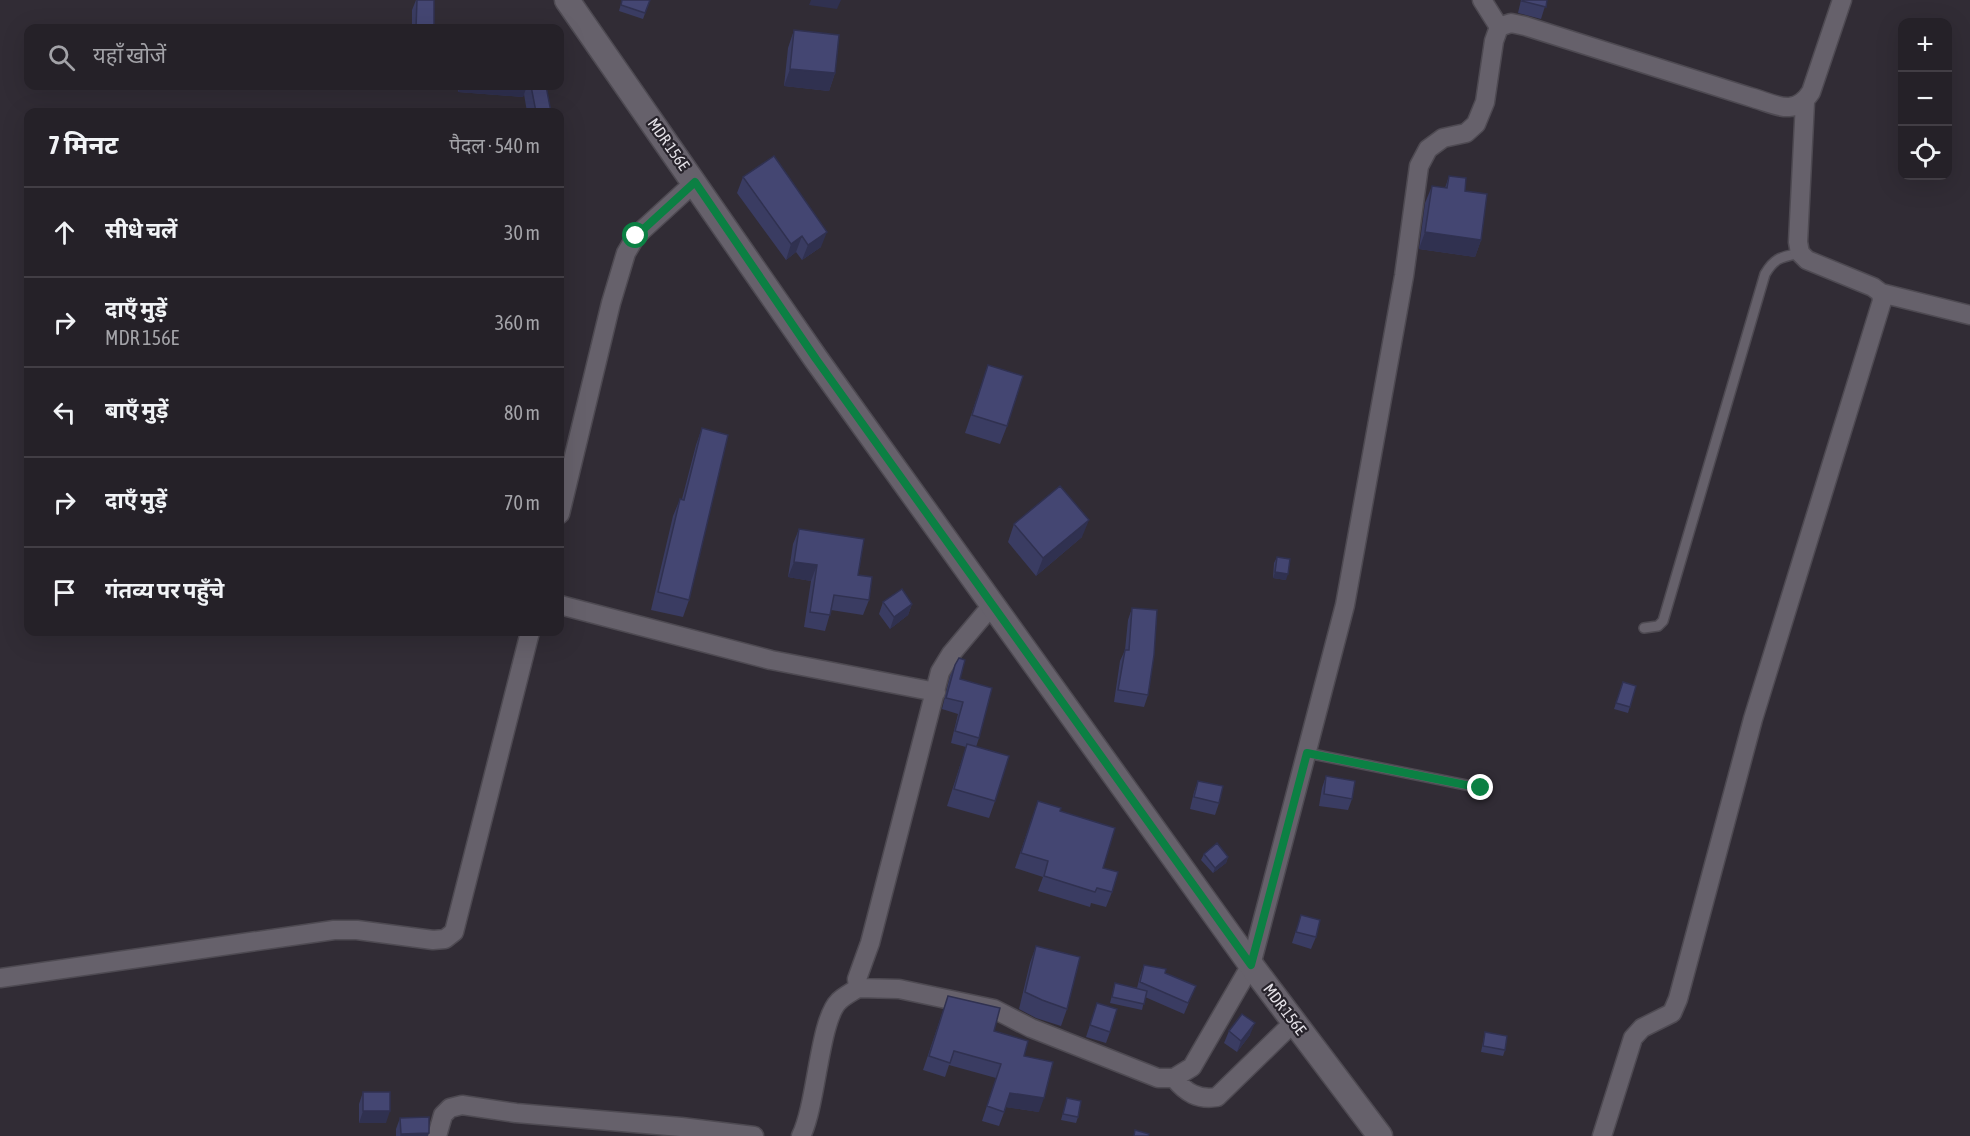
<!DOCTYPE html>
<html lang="hi">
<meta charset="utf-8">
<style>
body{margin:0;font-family:"Asap Condensed","Noto Sans Devanagari",sans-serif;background:#312e34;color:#f1f3f6}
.controls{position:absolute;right:18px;top:18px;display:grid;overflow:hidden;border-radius:12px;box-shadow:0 6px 24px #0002}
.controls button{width:54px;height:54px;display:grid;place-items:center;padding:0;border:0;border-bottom:2px solid #423e45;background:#252128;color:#f1f3f6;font:30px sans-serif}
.stop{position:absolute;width:18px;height:18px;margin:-14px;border:4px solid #0b8043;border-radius:50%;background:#fff}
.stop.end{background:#0b8043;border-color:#fff;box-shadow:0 2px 6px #0008}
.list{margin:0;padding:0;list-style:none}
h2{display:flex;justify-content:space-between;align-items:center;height:78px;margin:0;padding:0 24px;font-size:26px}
h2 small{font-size:20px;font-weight:400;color:#a3a3a8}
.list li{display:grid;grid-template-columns:39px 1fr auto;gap:18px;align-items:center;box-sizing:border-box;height:90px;padding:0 24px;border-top:2px solid #423e45}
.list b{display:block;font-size:22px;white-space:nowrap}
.list p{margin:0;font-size:20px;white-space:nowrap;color:#a3a3a8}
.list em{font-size:20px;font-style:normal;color:#a3a3a8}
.icon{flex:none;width:33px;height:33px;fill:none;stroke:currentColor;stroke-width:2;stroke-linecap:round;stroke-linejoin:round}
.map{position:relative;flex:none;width:1970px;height:1136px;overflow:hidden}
.search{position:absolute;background:#252128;box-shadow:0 6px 24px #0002;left:24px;top:24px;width:540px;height:66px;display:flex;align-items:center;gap:15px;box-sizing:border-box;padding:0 21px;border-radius:12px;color:#a3a3a8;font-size:22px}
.panel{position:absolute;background:#252128;box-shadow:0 6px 24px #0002;left:24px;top:108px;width:540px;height:528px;border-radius:12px}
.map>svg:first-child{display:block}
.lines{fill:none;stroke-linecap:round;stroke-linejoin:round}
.lane-casing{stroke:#4e4a52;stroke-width:12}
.street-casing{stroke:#4e4a52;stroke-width:21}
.secondary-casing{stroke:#4e4a52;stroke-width:27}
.lane{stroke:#66616b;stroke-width:9}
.street{stroke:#66616b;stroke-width:18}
.secondary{stroke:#66616b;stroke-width:24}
.wall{fill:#3a3c62}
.shaded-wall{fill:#303150}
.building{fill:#444672;stroke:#303150;stroke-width:1.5}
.route{stroke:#0b8043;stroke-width:8}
.labels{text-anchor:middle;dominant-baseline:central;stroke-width:4.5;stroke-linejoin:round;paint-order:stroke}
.street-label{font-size:16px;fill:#e4e1e7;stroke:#27232b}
</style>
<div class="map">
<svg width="1970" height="1136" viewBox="0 0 1970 1136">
<rect width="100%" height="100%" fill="#312c35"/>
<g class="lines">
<g class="lane-casing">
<path id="lane" d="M1644,628L1658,626L1663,621L1765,274C1775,257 1782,257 1800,253
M1307,753L1481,788"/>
</g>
<g class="street-casing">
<path id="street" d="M1482,0L1499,27
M1881,293L1970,315
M560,514L611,303L626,253L636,236L695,182
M993,604L951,654L940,672L870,943L857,979L858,988L899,989L994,1009L1031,1028L1158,1078H1174L1192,1067L1251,965L1345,605L1404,276L1419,166L1428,149L1443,138L1466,133L1476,124L1485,102L1494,41L1499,27L1511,23L1525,26L1750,97C1775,104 1794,118 1811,92L1842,0
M560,605L771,660L936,692
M0,978L334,930H357L433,940L445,939L454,932L530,632
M1174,1078C1186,1093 1198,1100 1217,1097L1294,1022
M437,1136L443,1115L450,1108L462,1105L516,1113L681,1127L754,1136
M801,1136C817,1104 819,1020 839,1001C844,996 852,992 858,988
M1602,1136L1633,1038L1642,1028L1672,1013L1678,999L1753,719L1882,301L1881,293L1873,287L1807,260L1800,253L1798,242L1805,102"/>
</g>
<g class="secondary-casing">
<path id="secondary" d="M567,0L816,359L1251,965L1380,1136"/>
</g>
<use href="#lane" class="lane"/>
<use href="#street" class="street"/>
<use href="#secondary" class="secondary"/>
</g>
<path class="wall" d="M416,0H434V28H412V10Z
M622,0H650L643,19L619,11Z
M1521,0H1547L1541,19L1518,13Z
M794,30L835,73L829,91L784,86L788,48Z
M458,86H546L551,112H527L524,94L523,97L458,92Z
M1449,176L1465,191L1481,240L1475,257L1419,249L1425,203L1432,186L1445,188Z
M743,177L821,247L802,260L796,252L786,260L737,193Z
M988,365L1007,426L1000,444L965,433Z
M702,428L689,600L683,617L651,610L673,516L680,499H682L696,445Z
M1014,524L1082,537L1036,576L1008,542Z
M799,529L858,575L869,600L863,615L831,610L825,631L804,627L811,581L788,577L793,544Z
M1277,557L1286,580L1273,578L1274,563Z
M883,602L912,604L908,615L890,629L879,614Z
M1132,608L1148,695L1144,707L1114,702L1120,661L1125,650L1128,620Z
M955,665L979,738L976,747L995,801L989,818L947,806L966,747L951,743L958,714L942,709L950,676Z
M1623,682L1636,686L1628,713L1614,709Z
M1326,776L1352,799L1348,810L1319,806L1322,788Z
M1198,781L1219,803L1215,815L1190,809L1194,792Z
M1038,801L1060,811L1112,892L1106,907L1091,903L1090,907L1038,891L1043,877L1015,868Z
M1204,854L1228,857L1226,863L1213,873L1201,860Z
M1301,915L1316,937L1311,949L1292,943Z
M1036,946L1067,1009L1061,1026L1036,1018L1019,1009L1030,963Z
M1144,965L1165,973L1196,986L1184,1014L1145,997L1142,1010L1110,1003L1115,983L1137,988L1140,976Z
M948,996L1024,1056L1039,1112L1006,1107L999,1126L982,1121L996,1078L949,1065L945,1077L923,1070Z
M1097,1003L1110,1032L1106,1043L1086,1037Z
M1229,1031L1250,1035L1237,1052L1224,1043Z
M1485,1032L1505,1050L1503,1056L1481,1052Z
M363,1092L386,1123H359V1104Z
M1067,1098L1078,1117L1076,1123L1061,1120Z
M400,1118L428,1136H396V1129Z"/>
<path class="shaded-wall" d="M811,0H841L837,9L809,5Z
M790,69L835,73L829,91L784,86Z
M460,86H527L523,97L458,92Z
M827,232L821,247L802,260L808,245Z
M1425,232L1481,240L1475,257L1419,249Z
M802,236L796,252L786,260L791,244Z
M1089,520L1082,537L1036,576L1043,558Z
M794,562L817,565L811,581L788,577Z
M1275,572L1288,574L1286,580L1273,578Z
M912,604L908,615L890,629L894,617Z
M1228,857L1226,863L1213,873L1215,868Z
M1255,1023L1250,1035L1237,1052L1241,1041Z
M1010,1093L1044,1098L1039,1112L1005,1107Z
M363,1111H390L386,1123H359Z
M429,1133L428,1136H400L401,1134Z"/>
<path class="building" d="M417,0H434V28H416Z
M622,0H650L645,13L621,5Z
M1523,0H1547L1546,7L1522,1Z
M794,30L839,35L835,73L790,69Z
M531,86H546L551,112H536Z
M774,156L827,232L808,245L802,236L791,244L743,177Z
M1449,176L1466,178L1465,191L1487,194L1481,240L1425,232L1432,186L1447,188Z
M988,365L1023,376L1007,426L972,415Z
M702,428L728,435L689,600L658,592L680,499L684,500Z
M1060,486L1089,520L1043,558L1014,524Z
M799,529L864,539L858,575L872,577L869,600L834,595L830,615L810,612L817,565L794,562Z
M1277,557L1290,559L1288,574L1275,572Z
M902,589L912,604L894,617L883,602Z
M1132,608L1157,610L1154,655L1148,695L1118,690L1125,650H1129Z
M959,658L965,660L960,679L992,688L979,738L955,731L963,702L946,698L955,665Z
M1623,682L1636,686L1630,707L1616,703Z
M967,744L1009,756L995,801L954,789Z
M1326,776L1355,781L1352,799L1324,794Z
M1198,781L1223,786L1219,803L1194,797Z
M1038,801L1061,808L1060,811L1115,828L1103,868L1118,872L1112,892L1097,888L1095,892L1044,876L1048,861L1021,853Z
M1217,843L1228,857L1215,868L1204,854Z
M1301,915L1320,920L1316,937L1296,932Z
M1036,946L1080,957L1067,1009L1042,1000L1025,992Z
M1144,965L1166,969L1165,973L1196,986L1188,1003L1140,982Z
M1115,983L1147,991L1144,1004L1112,997Z
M948,996L1000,1008L994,1031L1028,1041L1024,1056L1053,1062L1044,1098L1010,1093L1004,1112L987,1106L1001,1064L954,1051L950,1063L929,1056Z
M1097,1003L1117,1009L1110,1032L1090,1025Z
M1242,1014L1255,1023L1241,1041L1229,1031Z
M1485,1032L1507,1036L1505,1050L1483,1046Z
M363,1092H390V1111H363Z
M1067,1098L1081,1101L1078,1117L1063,1114Z
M429,1117V1133L401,1134L400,1118Z
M1135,1130L1149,1134L1148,1136H1134Z"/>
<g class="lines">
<path class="route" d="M636,236L695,182L816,359L1251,965L1307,753L1481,788"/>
</g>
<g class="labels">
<g class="street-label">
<text transform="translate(669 144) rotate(55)">MDR 156E</text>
<text transform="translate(1285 1009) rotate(53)">MDR 156E</text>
</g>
</g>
</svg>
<div class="controls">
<button>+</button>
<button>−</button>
<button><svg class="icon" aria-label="locate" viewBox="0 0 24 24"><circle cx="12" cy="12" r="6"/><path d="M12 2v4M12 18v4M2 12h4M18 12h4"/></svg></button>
</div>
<div class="stop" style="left:636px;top:236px"></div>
<div class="stop end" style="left:1481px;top:788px"></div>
<div class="search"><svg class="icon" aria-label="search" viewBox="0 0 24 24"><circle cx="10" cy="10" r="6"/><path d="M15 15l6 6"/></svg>यहाँ खोजें</div>
<section class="panel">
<h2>7 मिनट<small>पैदल · 540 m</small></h2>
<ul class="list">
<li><svg class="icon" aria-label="ahead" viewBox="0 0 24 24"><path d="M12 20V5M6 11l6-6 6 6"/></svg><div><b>सीधे चलें</b></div><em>30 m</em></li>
<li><svg class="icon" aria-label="right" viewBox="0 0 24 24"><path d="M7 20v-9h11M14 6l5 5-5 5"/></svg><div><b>दाएँ मुड़ें</b><p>MDR 156E</p></div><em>360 m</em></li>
<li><svg class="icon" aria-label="left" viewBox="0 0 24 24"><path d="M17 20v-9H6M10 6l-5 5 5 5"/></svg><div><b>बाएँ मुड़ें</b></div><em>80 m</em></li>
<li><svg class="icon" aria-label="right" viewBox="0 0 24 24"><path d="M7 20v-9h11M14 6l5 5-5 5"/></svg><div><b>दाएँ मुड़ें</b></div><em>70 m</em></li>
<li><svg class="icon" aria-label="arrive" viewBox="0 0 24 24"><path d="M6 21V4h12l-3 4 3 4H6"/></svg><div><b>गंतव्य पर पहुँचे</b></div></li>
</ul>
</section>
</div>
